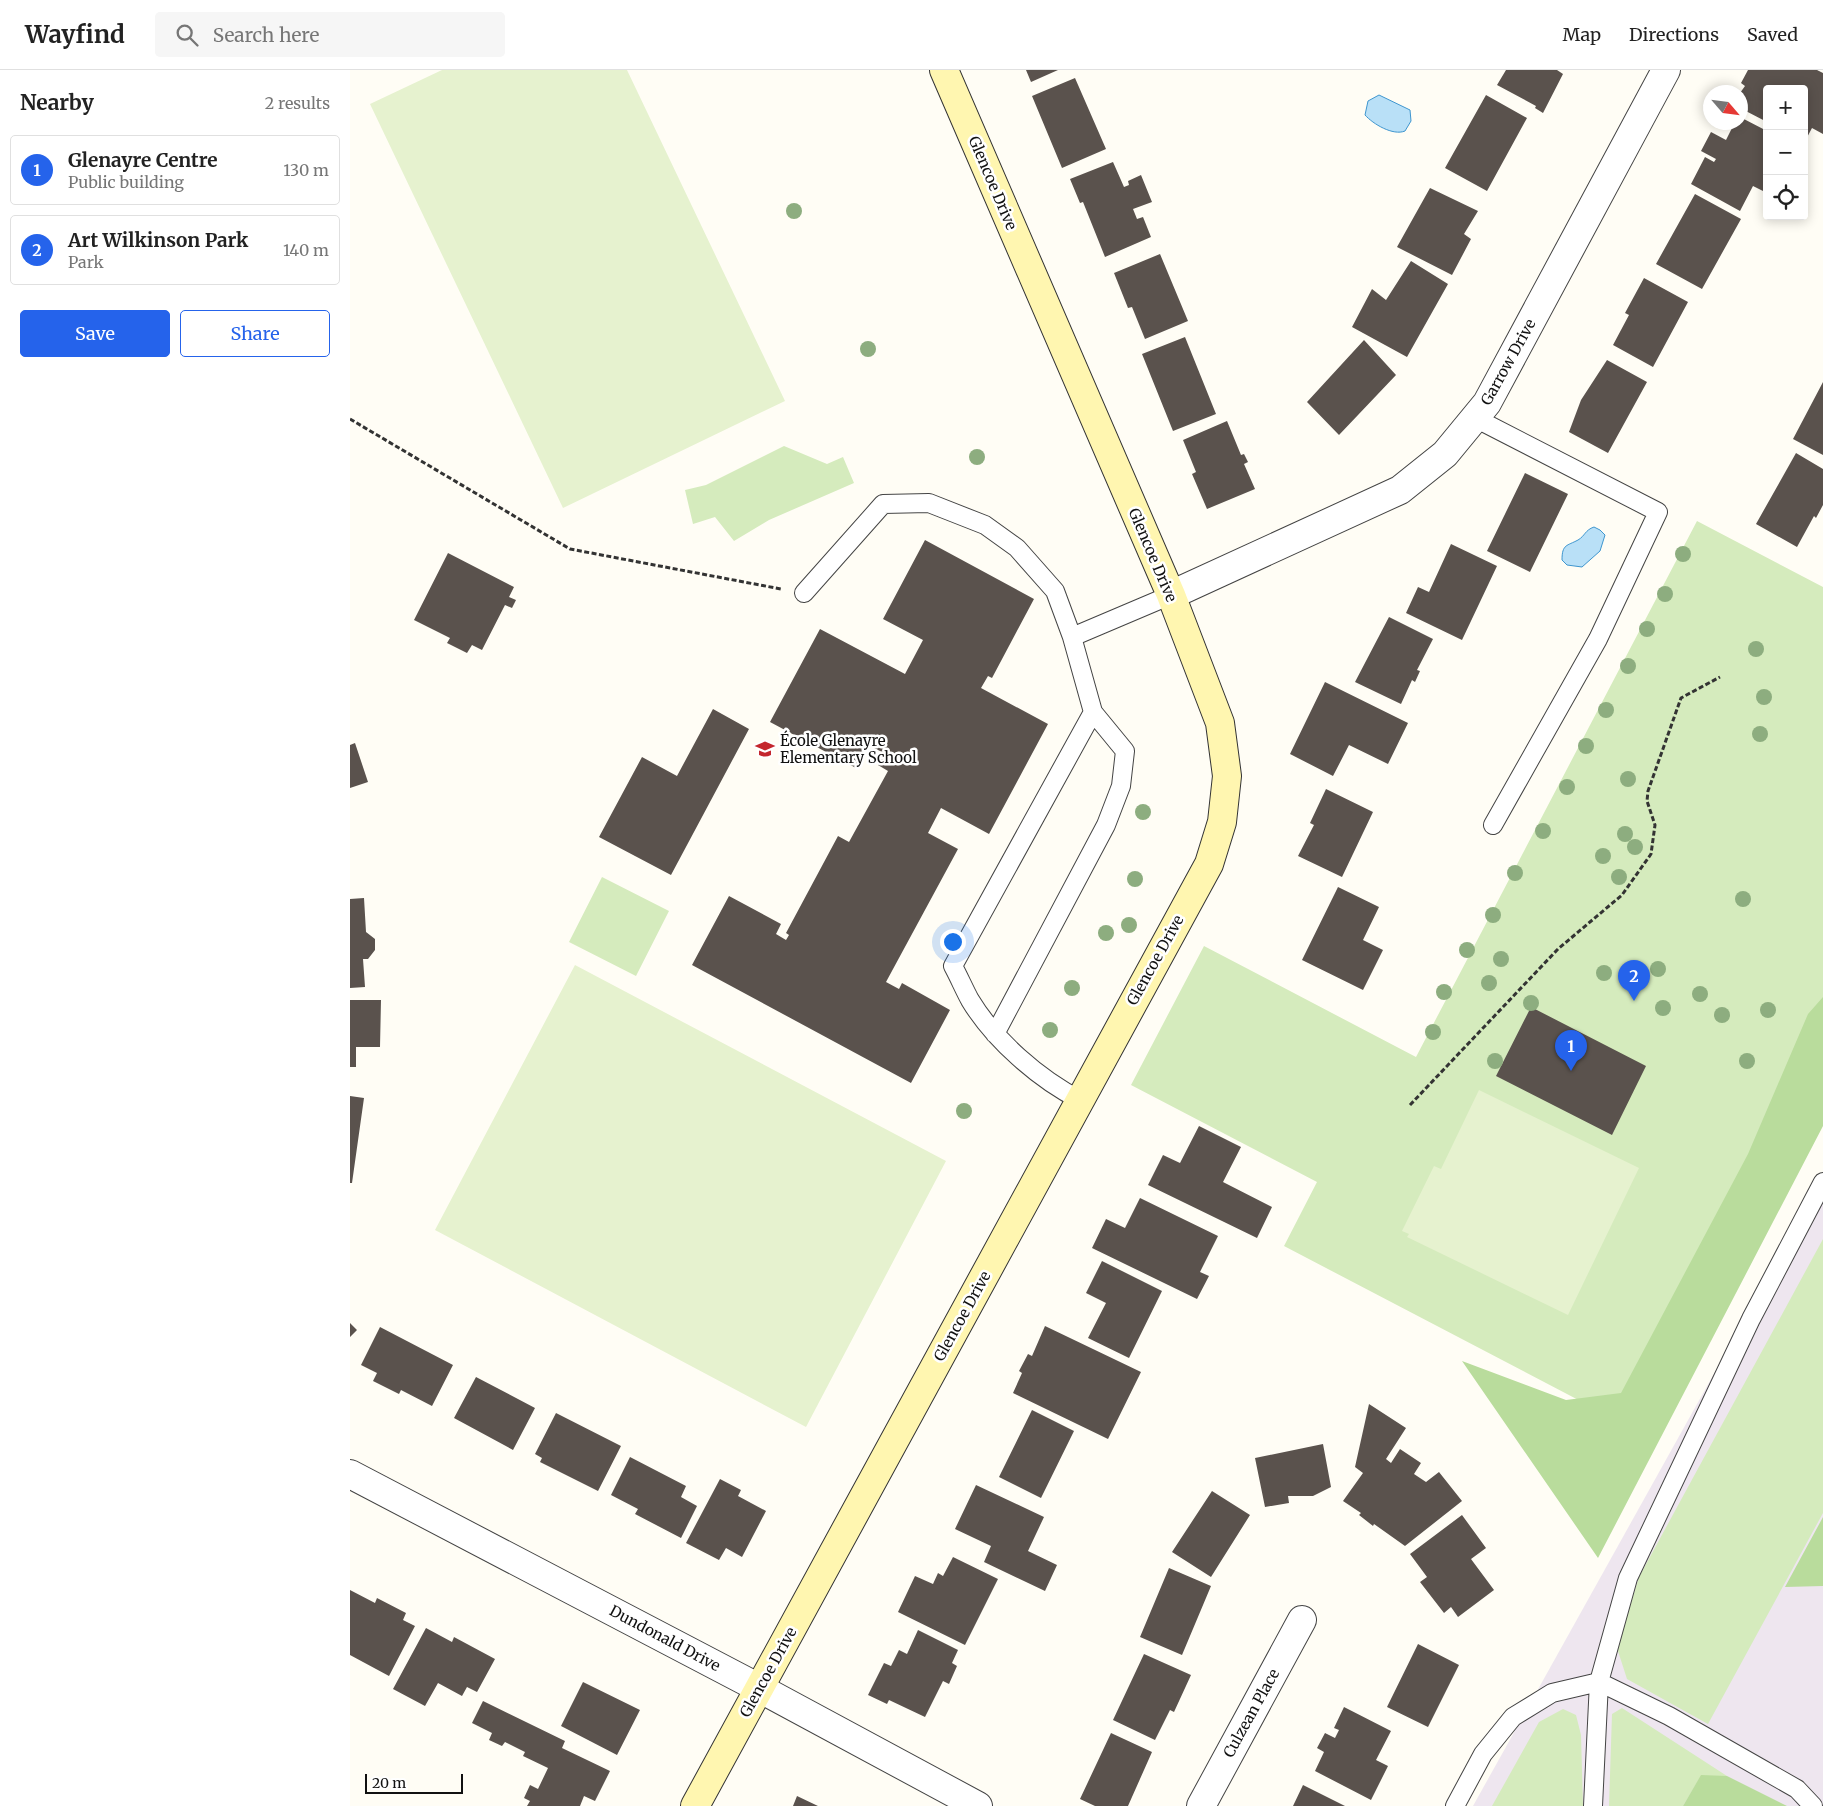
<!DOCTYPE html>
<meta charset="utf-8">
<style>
body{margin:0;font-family:Merriweather,serif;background:#f6f6f6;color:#222}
.controls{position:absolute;right:15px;top:15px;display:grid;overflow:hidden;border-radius:5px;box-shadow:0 2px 12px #0003}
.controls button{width:45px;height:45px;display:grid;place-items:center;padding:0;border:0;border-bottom:1px solid #e0e0e0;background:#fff;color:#222;font:25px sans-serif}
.compass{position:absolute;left:1353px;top:15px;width:45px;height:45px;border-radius:50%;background:#fff;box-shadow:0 2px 12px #0003;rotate:118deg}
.scale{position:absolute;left:15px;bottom:12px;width:98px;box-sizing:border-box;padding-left:5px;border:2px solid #111;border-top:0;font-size:14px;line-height:18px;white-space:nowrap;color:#111;-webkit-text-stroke:4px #fff;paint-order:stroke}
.you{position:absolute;left:602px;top:871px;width:18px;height:18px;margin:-12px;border:4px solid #fff;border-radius:50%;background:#1a73e8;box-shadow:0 0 0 8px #1a73e833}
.badge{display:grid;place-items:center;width:32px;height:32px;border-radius:50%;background:#2563eb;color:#fff;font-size:16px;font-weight:700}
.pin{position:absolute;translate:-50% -41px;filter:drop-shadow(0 1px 2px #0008)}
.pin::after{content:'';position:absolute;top:26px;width:18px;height:15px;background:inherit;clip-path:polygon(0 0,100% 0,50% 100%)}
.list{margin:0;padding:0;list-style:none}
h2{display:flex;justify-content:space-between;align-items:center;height:65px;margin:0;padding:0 20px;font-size:21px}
h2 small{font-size:16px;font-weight:400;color:#767676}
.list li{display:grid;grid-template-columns:32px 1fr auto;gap:15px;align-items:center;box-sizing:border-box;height:70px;margin:0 10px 10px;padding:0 10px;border:1px solid #e0e0e0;border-radius:5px}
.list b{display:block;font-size:19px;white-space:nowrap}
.list p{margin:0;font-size:16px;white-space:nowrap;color:#767676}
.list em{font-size:16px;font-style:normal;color:#767676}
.actions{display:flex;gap:10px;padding:15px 20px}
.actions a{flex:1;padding:11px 0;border:1px solid #2563eb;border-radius:5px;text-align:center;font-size:18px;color:#2563eb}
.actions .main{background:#2563eb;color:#fff}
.icon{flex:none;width:28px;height:28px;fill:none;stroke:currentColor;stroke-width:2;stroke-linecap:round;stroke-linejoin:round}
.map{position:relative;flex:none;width:1473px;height:1736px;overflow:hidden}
header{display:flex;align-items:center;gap:30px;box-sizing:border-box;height:70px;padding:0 25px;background:#fff;border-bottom:1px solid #e0e0e0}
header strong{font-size:24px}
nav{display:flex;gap:28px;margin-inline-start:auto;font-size:18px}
.search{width:350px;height:45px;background:#f6f6f6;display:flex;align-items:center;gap:12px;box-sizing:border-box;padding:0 18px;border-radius:5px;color:#767676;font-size:19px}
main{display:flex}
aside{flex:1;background:#fff}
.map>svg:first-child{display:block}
.industrial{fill:#eee6ef}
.green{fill:#d5ebbd}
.forest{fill:#b9dc9c}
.pitch{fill:#e6f2cf}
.water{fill:#b9e0f7;stroke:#3f96cf}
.building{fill:#5a524d}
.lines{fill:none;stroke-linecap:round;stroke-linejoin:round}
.lane-casing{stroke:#444;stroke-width:20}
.street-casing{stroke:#444;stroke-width:30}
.secondary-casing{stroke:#333;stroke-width:30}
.path{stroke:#333;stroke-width:3;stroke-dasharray:5 2.5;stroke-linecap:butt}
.lane{stroke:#fff;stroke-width:18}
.street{stroke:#fff;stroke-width:28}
.secondary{stroke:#fff6b0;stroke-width:28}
.tree{fill:#8dad7f}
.labels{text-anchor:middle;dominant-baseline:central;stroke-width:5;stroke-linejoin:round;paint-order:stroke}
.street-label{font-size:15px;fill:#111;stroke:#fff}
.poi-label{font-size:15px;fill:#111;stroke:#fff;text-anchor:start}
</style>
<header>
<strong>Wayfind</strong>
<div class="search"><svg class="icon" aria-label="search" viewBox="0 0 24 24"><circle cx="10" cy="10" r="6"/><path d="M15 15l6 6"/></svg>Search here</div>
<nav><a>Map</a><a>Directions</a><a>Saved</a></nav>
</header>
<main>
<aside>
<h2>Nearby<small>2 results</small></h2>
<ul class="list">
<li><span class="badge">1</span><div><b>Glenayre Centre</b><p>Public building</p></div><em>130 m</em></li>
<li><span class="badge">2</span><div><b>Art Wilkinson Park</b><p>Park</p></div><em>140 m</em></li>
</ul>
<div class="actions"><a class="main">Save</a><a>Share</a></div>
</aside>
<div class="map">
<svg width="1473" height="1736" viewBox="0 0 1473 1736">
<rect width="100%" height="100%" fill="#fffdf5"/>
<path class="industrial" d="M1473,1108V1736H1123Z"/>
<path class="green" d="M434,376L477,394L493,387L504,413L419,450L384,471L365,447L343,454L335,420L356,415Z
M1347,451L1473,517V1041L1301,1368L934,1176L967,1112L781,1015L854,876L1066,987Z
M252,807L319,841L286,906L219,872Z
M1473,1169V1443L1358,1654L1277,1609L1267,1578L1289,1507Z
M1272,1638L1377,1706H1351L1333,1736H1259L1262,1644Z
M1213,1639L1226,1645L1231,1665L1233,1736H1142L1189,1652Z"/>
<path class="forest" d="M1473,927V1056L1248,1488L1112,1291L1216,1330L1271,1323L1398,1084L1458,944Z
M1473,1447V1516L1435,1517Z
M1351,1705L1377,1706L1437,1736H1333Z"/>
<path class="pitch" d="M92,0H277L435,331L213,438L20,34Z
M225,895L596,1091L456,1357L85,1160Z
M1129,1020L1289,1098L1218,1245L1057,1167L1059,1164L1052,1161L1084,1096L1091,1099Z"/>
<path class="water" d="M1029,25L1060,40L1061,51L1055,61C1043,66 1023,54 1015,45L1018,31Z
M1244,457L1250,460L1255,465L1250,481L1232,497L1217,495L1212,490C1212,474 1217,476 1228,470C1235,466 1235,460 1244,457Z"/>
<path class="building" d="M676,0H708L681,12Z
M1156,0H1207L1213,4L1193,43L1185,38L1186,36L1147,15Z
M1398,0H1467L1473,3V64L1462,58L1454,73V19H1417V52L1390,38V23L1395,16L1391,13Z
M725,8L756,79L712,98L682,26Z
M1136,25L1177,48L1137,121L1095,98Z
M1390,47L1417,61V123L1403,116L1390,141L1341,114L1355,87L1364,92L1366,89L1351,81L1361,62L1376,70L1385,52H1390Z
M763,92L774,117L779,115L778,111L791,105L802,132L783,139L787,149L793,147L801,167L755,187L733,132L730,133L720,109Z
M1080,118L1128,141L1114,164L1121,169L1102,205L1047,177Z
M1345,124L1391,149L1352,219L1306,194Z
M810,184L838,251L795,269L782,237L778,238L764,203Z
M1061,191L1098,214L1057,287L1002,257L1022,219L1036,230Z
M1294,208L1338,232L1303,297L1263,275L1279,245L1275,243Z
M835,267L866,344L823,361L792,284Z
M1014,270L1046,305L989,365L957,332Z
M1257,290L1297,312L1258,383L1219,362L1231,330Z
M1473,312V385L1443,369Z
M877,351L891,385L894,384L898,392L894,394L905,419L857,439L842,404L846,402L833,370Z
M1446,383L1473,399V435L1466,448L1464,446L1447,477L1406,454Z
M1175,403L1218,424L1180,502L1137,481Z
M575,470L684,529L642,608L638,606L631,618L698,654L639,764L591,738L578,763L608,779L536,912L549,919L552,913L600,940L561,1013L342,895L379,826L431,854L426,864L436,870L439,865L436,863L488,766L499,772L538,701L528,695L534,683L518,675L506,698L420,652L470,559L555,604L573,570L533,549Z
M1101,474L1147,496L1112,570L1056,543L1068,517L1079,522Z
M98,483L164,517L159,527L166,530L162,538L155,535L132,580L122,575L117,583L97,573L100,568L64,550Z
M1039,547L1083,569L1067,600L1070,601L1065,612L1062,610L1051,634L1005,612Z
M975,612L1058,653L1038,694L999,675L983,706L940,684Z
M363,639L399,659L321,805L249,767L292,687L327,706Z
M5,673L18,712L0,718V675Z
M976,719L1023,742L992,807L948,786L964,755L960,753Z
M988,817L1029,837L1013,870L1033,880L1013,920L952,890Z
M14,828L16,862L25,869V880L18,889H13L15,917L0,918V829Z
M0,930H31L30,977H6V997H0Z
M1181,937L1296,996L1262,1065L1146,1006Z
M0,1026L14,1028L2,1113H0Z
M849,1056L891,1077L873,1112L922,1137L907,1168L798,1115L813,1085L830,1093Z
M790,1128L868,1166L850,1202L859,1206L847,1229L742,1178L756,1149L775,1158Z
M752,1191L812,1221L779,1288L738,1268L756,1233L736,1223Z
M0,1253L7,1260L0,1267Z
M695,1256L791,1302L758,1369L663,1323L672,1303L669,1301L678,1284L682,1286Z
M30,1257L103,1295L82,1336L51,1320L49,1324L23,1311L27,1303L11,1295Z
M126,1307L185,1338L163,1380L104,1348Z
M1019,1334L1056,1358L1036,1389L1041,1393L1050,1379L1071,1393L1064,1404L1076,1412L1089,1402L1112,1431L1055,1476L1024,1454L1023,1456L1009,1445L1011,1443L993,1431L1013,1403L1005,1397Z
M682,1340L724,1361L691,1428L649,1407Z
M206,1343L271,1376L248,1421L190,1392L192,1388L185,1384Z
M973,1374L981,1417L963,1426H938L939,1433L915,1437L905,1388Z
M280,1387L336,1416L331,1427L347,1436L331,1468L285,1444L288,1439L261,1425Z
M370,1409L391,1420L388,1426L416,1441L392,1487L376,1478L369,1490L336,1473Z
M626,1415L694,1447L678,1481L707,1495L695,1521L634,1492L641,1476L605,1459Z
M862,1421L900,1445L861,1507L822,1482Z
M1112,1445L1136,1478L1121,1489L1144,1520L1108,1547L1101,1537L1094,1543L1070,1512L1077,1507L1060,1484Z
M603,1487L648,1509L615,1575L548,1542L565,1506L583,1514L588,1503L593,1506Z
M819,1498L861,1516L832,1585L790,1567Z
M0,1520L25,1533L27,1528L56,1543L53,1550L65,1556L39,1606L0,1585Z
M76,1558L102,1572L104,1567L145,1589L127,1622L117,1617L112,1626L88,1613L75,1636L43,1619Z
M568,1560L608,1580L602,1593L607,1596L599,1614L593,1611L575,1647L539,1630L537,1634L518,1625L534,1593L541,1596L549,1580L557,1584Z
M1068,1574L1109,1595L1078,1657L1037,1637Z
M794,1584L841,1605L824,1642L820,1640L805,1670L763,1650Z
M233,1612L290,1640L267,1685L211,1656Z
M133,1631L215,1671L212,1678L260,1701L245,1731L234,1726L230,1736H177L180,1731L174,1728L180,1715L188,1719L198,1698L173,1686L175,1682L155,1672L152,1676L139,1670L142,1663L122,1653Z
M994,1637L1041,1661L1026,1690L1038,1696L1021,1730L965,1701L974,1682L967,1678L975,1663L985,1668L989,1660L984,1658Z
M761,1663L802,1682L778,1736H745L730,1729Z
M953,1715L995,1736H943Z
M447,1726L468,1736H443Z"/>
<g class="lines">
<g class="lane-casing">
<path id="lane" d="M1125,348L1308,442L1248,569L1143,755
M454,523L533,434L579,433L635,455L667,478L705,521L722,567L743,642L603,896C609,907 614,919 620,930C644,970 689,1009 730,1030
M722,567L821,525
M645,964L756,755L771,716L775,681L743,642
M1105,1736L1133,1684L1163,1647L1202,1623L1249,1612L1319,1646L1447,1719L1463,1736
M1243,1736L1249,1612L1278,1508L1401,1249L1473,1112"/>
</g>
<g class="street-casing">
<path id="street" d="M821,525L1050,420L1095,384L1137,333L1316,0
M0,1404L409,1618L628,1736
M851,1736L952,1550"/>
</g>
<g class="secondary-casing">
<path id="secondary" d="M345,1736L859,794L872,752L877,706L870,653L821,525L594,0"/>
</g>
<path class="path" d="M0,349L220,479L431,519
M1060,1035L1208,879L1272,825L1301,784L1305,755L1297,731L1298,721L1331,628L1370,607"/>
<use href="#lane" class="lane"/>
<use href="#street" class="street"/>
<use href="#secondary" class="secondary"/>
</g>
<g class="tree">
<circle cx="444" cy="141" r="8"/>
<circle cx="518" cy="279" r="8"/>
<circle cx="627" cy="387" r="8"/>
<circle cx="1333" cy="484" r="8"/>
<circle cx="1315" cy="524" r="8"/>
<circle cx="1297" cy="559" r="8"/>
<circle cx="1406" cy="579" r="8"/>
<circle cx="1278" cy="596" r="8"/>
<circle cx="1414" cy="627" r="8"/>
<circle cx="1256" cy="640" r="8"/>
<circle cx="1410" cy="664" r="8"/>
<circle cx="1236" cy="676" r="8"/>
<circle cx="1278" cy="709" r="8"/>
<circle cx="1217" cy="717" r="8"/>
<circle cx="793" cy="742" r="8"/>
<circle cx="1193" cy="761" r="8"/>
<circle cx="1275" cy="764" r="8"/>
<circle cx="1285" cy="777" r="8"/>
<circle cx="1253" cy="786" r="8"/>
<circle cx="1165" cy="803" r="8"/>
<circle cx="1269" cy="807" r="8"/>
<circle cx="785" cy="809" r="8"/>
<circle cx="1393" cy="829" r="8"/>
<circle cx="1143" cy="845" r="8"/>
<circle cx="779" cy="855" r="8"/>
<circle cx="756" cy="863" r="8"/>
<circle cx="1117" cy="880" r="8"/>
<circle cx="1151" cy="889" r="8"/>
<circle cx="1308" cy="899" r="8"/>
<circle cx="1254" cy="903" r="8"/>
<circle cx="1139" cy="913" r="8"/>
<circle cx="722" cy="918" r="8"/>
<circle cx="1094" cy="922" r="8"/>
<circle cx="1350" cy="924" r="8"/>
<circle cx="1181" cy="933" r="8"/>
<circle cx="1313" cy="938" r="8"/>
<circle cx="1418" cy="940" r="8"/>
<circle cx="1372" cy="945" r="8"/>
<circle cx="700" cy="960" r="8"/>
<circle cx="1083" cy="962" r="8"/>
<circle cx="1145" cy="991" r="8"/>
<circle cx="1397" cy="991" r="8"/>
<circle cx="614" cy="1041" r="8"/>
</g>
<defs>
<g id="school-bare" transform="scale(1.5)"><path d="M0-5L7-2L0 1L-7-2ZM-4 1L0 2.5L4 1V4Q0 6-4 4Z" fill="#c4262e" stroke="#fff" stroke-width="2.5" paint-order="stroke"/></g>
</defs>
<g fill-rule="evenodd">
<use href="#school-bare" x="415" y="679"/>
</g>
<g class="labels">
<g class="street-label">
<text transform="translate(643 113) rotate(67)">Glencoe Drive</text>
<text transform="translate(1158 292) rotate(-61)">Garrow Drive</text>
<text transform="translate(803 485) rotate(67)">Glencoe Drive</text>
<text transform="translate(805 890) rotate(-61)">Glencoe Drive</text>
<text transform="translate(612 1246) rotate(-61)">Glencoe Drive</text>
<text transform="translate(315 1568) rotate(28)">Dundonald Drive</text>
<text transform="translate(418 1602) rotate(-61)">Glencoe Drive</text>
<text transform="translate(901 1643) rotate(-61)">Culzean Place</text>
</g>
<g class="poi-label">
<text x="430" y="670">École Glenayre<tspan x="430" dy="17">Elementary School</tspan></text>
</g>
</g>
</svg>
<div class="controls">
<button>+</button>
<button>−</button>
<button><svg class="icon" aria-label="locate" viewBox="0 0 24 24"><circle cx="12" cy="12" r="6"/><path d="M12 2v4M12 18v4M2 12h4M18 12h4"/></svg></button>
</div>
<svg class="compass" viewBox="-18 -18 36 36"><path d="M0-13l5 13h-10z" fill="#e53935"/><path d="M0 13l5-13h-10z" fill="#767676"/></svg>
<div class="scale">20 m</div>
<div class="you"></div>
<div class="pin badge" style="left:1221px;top:1001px">1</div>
<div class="pin badge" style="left:1284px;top:931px">2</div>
</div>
</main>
